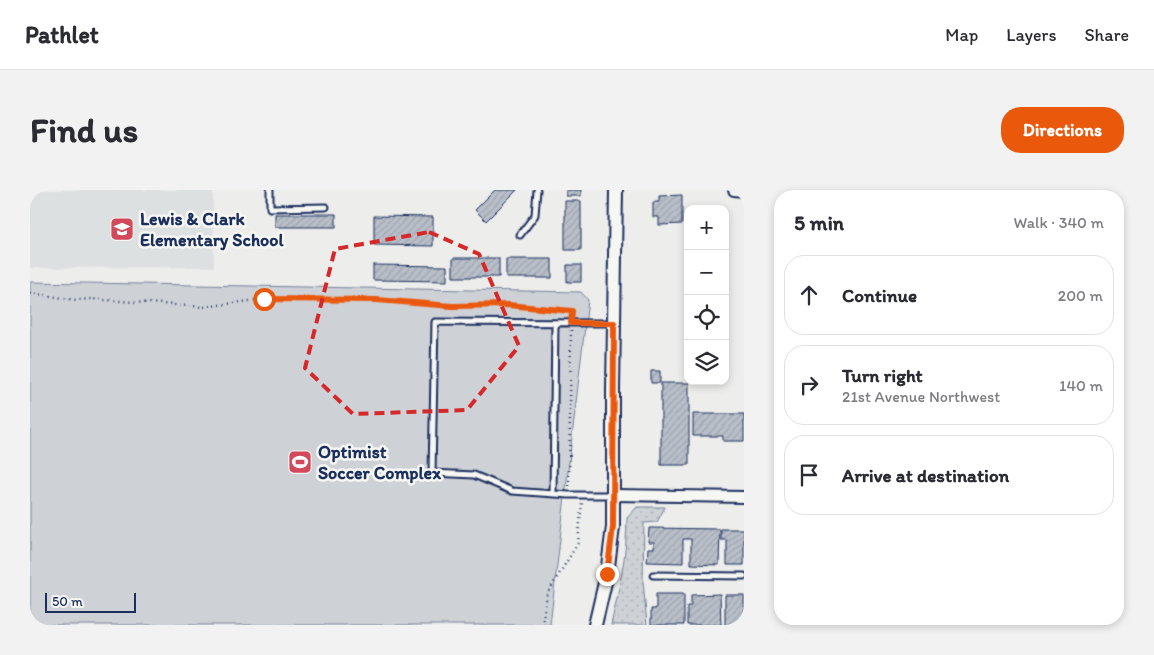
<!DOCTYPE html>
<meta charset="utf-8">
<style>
body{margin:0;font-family:Itim,sans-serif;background:#f2f2f3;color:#2b2b33}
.controls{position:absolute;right:15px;top:15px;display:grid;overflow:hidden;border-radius:10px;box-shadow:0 2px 8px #0003}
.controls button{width:45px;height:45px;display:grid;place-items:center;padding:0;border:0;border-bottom:1px solid #e1e1e2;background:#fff;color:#2b2b33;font:25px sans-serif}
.scale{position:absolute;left:15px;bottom:12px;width:91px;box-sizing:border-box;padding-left:5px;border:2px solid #1b2f5e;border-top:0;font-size:14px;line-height:18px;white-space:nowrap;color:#1b2f5e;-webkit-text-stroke:4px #f6f6f2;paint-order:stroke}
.stop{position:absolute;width:15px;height:15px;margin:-11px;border:4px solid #ea580c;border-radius:50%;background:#fff}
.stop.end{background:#ea580c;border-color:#fff;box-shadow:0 1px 5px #0008}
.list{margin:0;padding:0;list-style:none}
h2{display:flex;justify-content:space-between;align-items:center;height:65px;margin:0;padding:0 20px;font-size:21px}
h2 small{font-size:16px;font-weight:400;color:#7c7c81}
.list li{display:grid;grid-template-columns:32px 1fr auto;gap:15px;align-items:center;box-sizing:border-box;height:80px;margin:0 10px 10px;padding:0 10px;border:1px solid #e1e1e2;border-radius:20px}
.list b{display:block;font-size:19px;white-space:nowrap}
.list p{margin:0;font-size:16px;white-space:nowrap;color:#7c7c81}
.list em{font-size:16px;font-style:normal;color:#7c7c81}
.icon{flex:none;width:28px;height:28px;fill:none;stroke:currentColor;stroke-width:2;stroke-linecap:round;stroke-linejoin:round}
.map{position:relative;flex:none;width:714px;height:435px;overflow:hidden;border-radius:20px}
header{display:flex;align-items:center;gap:30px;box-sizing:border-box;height:70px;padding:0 25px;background:#fff;border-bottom:1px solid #e1e1e2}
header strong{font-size:24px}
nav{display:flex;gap:28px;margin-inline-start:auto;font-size:18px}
.intro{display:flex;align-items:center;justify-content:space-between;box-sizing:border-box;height:120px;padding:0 30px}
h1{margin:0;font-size:35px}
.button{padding:12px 22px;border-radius:20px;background:#ea580c;color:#fff;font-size:18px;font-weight:700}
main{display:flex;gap:30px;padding:0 30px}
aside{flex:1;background:#fff;border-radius:20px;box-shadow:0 2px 8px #0003}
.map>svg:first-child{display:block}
.built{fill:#dde0e1}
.grass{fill:url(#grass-dots);stroke:#74809a}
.garden{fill:#ced2d7;stroke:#74809a}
.building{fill:url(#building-hatch);stroke:#1b2f5e}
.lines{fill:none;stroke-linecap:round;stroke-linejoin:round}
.service-casing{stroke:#1b2f5e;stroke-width:9}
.minor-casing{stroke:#1b2f5e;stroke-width:14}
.tertiary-casing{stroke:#1b2f5e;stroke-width:16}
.path{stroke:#1b2f5e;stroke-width:2.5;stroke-dasharray:1 4;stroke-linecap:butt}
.service{stroke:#f6f6f2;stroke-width:5}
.minor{stroke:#f6f6f2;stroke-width:10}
.tertiary{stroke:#f6f6f2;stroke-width:12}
.route{stroke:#ea580c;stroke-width:6}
.marked{fill:none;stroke:#d62828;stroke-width:4;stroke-dasharray:10 6;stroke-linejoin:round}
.labels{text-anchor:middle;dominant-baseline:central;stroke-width:5;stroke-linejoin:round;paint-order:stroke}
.poi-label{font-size:18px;font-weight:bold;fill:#1b2f5e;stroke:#f6f6f2;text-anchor:start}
</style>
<header>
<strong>Pathlet</strong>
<nav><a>Map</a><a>Layers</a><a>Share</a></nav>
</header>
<div class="intro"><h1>Find us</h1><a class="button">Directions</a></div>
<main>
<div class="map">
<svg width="714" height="435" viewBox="0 0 714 435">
<defs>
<pattern id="grass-dots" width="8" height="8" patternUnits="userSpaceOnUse" patternTransform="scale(1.25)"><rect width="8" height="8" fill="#ced2d7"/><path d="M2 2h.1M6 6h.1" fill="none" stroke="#b0b5bb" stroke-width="1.8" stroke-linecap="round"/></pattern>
<pattern id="building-hatch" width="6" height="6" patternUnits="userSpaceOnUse" patternTransform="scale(1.25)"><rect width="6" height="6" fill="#b9bfc8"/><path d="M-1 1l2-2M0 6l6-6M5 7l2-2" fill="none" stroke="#9ea4ae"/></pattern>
</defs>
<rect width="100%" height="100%" fill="#edeeec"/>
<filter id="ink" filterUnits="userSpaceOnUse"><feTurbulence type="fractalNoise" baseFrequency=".02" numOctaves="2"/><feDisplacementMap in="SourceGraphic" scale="10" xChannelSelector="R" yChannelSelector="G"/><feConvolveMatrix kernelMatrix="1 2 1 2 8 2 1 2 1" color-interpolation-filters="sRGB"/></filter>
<g filter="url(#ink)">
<path class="built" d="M0,0H183L184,77L0,78Z"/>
<path class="grass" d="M607,317H635L627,332L614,333L613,391L617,435H581C589,399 597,365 597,328Z"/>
<path class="garden" d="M0,92L551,102L558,110L520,435H0Z"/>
<path class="building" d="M465,0H487L456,31L445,20Z
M536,0H551V6H536Z
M652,5V34L629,35V27H623V12H629V6Z
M535,11H551V60H535Z
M245,24H306V37H245Z
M344,26L403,27V56L344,55Z
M423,68H469V87H423Z
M476,69H522V88H476Z
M343,75L417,76V91L343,90Z
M537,75H551V92H537Z
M621,181H630V193H621Z
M631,193H659V275H631Z
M663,224H714V251H693V246H663Z
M619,338L690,339L689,375L661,374V349H653V373L617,372L618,358H624V352H618Z
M691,339H714V375H697V350H691Z
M626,404H654V435H621V419H626Z
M690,404L691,435H657V416H661V405Z
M695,405H714V435H695Z"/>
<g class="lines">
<g class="service-casing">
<path id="service" d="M240,0V18L296,17
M490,45L505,25L507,0
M583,133L405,132L402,283L444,285L482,301L539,305H584
M523,304L525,133
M623,385L714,386"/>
</g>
<g class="minor-casing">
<path id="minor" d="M704,0L714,1
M584,305L714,307"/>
</g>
<g class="tertiary-casing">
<path id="tertiary" d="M565,435L577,384L583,337V200L586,0"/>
</g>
<path class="path" d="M0,103L47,110L62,109L174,117L234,109L347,110L422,116L478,115L542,121L541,126
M539,296L541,139
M512,435L517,404L548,353L552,312"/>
<use href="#service" class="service"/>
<use href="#minor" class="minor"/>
<use href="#tertiary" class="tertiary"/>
</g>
</g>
<g class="lines" filter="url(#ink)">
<path class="route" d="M234,109L347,110L422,116L478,115L542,121L541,133H584L583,337L577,384"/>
</g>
<path class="marked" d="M399,42L449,64L489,156L437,220L323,224L275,178L305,59Z"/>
<defs>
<g id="school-square" transform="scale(1.25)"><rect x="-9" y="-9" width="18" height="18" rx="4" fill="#d1495b" stroke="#f6f6f2"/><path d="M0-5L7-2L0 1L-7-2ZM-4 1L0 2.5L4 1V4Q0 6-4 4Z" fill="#fff"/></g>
<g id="stadium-square" transform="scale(1.25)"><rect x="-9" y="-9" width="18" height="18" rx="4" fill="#d1495b" stroke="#f6f6f2"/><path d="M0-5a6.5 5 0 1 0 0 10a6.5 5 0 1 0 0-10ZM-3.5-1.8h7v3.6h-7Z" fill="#fff"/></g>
</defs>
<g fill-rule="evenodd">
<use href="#school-square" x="92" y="39"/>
<use href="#stadium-square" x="270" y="272"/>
</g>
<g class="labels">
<g class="poi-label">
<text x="110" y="29">Lewis &amp; Clark<tspan x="110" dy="21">Elementary School</tspan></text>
<text x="288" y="262">Optimist<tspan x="288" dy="21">Soccer Complex</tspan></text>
</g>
</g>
</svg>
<div class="controls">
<button>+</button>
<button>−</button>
<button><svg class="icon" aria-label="locate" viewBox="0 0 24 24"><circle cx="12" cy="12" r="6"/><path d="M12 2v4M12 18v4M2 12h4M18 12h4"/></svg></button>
<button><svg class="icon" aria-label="layers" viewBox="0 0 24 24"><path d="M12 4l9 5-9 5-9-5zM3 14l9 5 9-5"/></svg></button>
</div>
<div class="scale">50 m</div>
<div class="stop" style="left:234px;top:109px"></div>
<div class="stop end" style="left:577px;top:384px"></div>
</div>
<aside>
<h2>5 min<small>Walk · 340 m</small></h2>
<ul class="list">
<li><svg class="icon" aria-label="ahead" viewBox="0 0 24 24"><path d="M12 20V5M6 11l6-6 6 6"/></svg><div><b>Continue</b></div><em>200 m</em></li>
<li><svg class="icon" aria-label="right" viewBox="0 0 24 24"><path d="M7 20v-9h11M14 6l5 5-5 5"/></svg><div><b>Turn right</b><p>21st Avenue Northwest</p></div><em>140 m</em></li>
<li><svg class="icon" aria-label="arrive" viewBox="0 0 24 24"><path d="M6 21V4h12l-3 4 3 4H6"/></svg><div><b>Arrive at destination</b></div></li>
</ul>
</aside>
</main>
